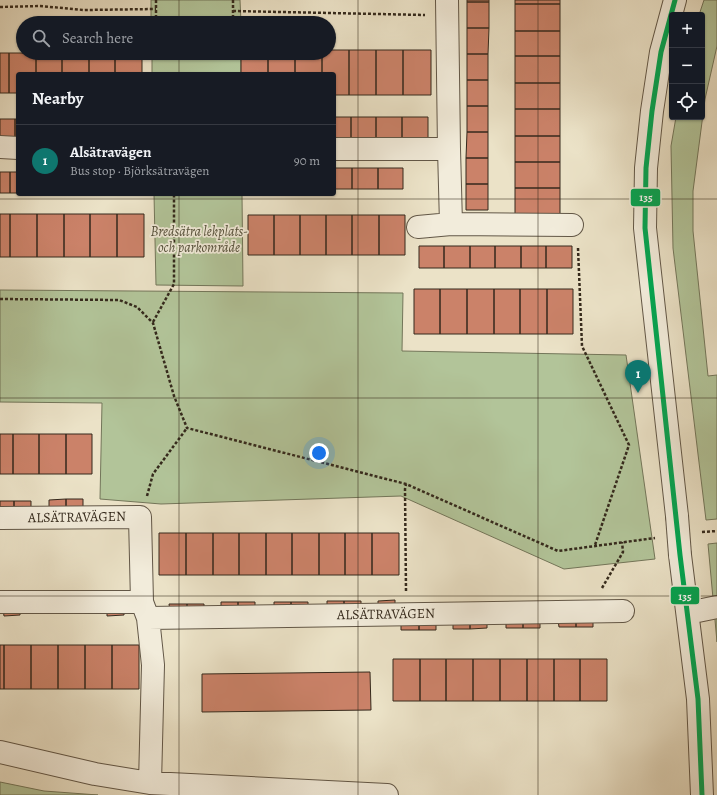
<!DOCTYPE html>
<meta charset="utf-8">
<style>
body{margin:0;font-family:Alegreya,serif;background:#20242c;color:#f1f3f6}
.controls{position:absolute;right:12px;top:12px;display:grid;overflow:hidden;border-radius:4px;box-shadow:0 1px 3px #0004}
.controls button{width:36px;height:36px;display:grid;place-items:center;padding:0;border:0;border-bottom:1px solid #363941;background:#171b24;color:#f1f3f6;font:20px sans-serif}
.you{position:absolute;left:319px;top:453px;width:14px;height:14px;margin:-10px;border:3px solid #fff;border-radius:50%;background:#1a73e8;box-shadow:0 0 0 6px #1a73e833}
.badge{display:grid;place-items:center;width:26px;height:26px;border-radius:50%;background:#0f766e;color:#fff;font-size:13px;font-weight:700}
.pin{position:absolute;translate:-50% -33px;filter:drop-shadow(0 1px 2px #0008)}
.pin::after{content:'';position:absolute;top:21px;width:14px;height:12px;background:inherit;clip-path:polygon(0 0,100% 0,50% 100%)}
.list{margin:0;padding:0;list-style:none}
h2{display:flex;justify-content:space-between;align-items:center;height:52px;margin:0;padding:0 16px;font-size:17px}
h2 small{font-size:13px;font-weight:400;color:#9ea1a6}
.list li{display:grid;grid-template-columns:26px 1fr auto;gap:12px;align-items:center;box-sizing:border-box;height:72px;padding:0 16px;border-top:1px solid #363941}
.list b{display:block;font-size:15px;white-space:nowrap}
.list p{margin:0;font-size:13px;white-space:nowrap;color:#9ea1a6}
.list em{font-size:13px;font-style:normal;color:#9ea1a6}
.icon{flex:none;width:22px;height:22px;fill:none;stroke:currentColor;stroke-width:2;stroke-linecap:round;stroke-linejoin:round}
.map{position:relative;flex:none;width:717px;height:795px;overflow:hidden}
.search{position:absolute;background:#171b24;box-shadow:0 1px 3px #0004;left:16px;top:16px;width:320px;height:44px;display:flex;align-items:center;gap:10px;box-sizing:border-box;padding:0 14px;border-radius:22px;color:#9ea1a6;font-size:15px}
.panel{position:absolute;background:#171b24;box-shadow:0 1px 3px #0004;left:16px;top:72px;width:320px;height:124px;border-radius:4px}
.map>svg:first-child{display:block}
.green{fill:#b2c499;stroke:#73765a}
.building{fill:#cb8269;stroke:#34291c}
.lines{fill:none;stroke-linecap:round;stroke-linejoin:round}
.minor-casing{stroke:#625747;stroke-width:24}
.path{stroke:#34291c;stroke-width:2.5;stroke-dasharray:3 2;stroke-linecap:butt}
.minor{stroke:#f2ecdb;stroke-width:22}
.minor-bridge-casing{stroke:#625747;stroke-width:24;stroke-linecap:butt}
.minor-bridge{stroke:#f2ecdb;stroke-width:22}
.bus-1-casing{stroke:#f2ecdb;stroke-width:8}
.bus-1{stroke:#00a651;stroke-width:5}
.grid{fill:none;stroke:#34291c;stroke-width:1;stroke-opacity:0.55}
.labels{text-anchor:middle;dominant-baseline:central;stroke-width:3.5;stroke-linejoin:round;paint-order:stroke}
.park-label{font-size:14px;font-style:italic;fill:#54503b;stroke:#f2ecdb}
.street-label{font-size:14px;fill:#34291c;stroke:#f2ecdb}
.line-badge{stroke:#f2ecdb;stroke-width:1.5}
.badge-label{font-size:11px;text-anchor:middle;font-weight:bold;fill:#fff}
</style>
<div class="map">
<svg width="717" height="795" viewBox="0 0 717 795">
<rect width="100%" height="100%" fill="#ebe2c7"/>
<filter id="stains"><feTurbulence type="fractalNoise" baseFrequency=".005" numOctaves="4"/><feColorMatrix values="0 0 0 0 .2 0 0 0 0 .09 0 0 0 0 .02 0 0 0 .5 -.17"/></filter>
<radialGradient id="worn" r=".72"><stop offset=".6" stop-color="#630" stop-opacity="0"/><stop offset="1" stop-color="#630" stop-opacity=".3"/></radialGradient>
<path class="green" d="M151,0H240L241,23H151Z
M704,0H717V46L705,99L693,191V231L708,376L717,375V519L706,520L673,248L671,146L676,117H702V15H699Z
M152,53H241V74H152Z
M154,194H242L243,286L156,285Z
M0,290L403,293L402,351L626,355L655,559L564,569L401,496L161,504L100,499L102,403L0,402Z
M717,543V642L708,544Z
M0,782L44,791L98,795H0Z"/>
<path class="building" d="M467,0H489V2H467Z
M515,0H560V4H515Z
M467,2H489V28H467Z
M515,4H560V31H515Z
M467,28H489L488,54H467Z
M515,31H560V56H515Z
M329,50H349V95H334V74H322V53H329Z
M349,50H376V95H349Z
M376,50H403V95H376Z
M403,50H431V95H403Z
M0,53H9V93H0Z
M9,53H36V74H18V93H9Z
M36,53H62V74H36Z
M62,53H89V74H62Z
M89,53H115V74H89Z
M115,53H142V74H115Z
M241,53H268V74H241Z
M268,53H295V74H268Z
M295,53H322V74H295Z
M467,54H488V80H467Z
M515,56H560V83H515Z
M467,80H488V106H467Z
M515,83H560V109H515Z
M467,106H488V132H467Z
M515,109H560V136H515Z
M334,117H351V138H334Z
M351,117H376V138H351Z
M376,117H402V138H376Z
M402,117H428V138H402Z
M0,119H15V141H0Z
M15,119H18V141H15Z
M467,132H488V158H466Z
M515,136H560V162H515Z
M466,158H488V184H466Z
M515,162H560V188H515Z
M334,168H352V189H334Z
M352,168H378V189H352Z
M378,168H403V189H378Z
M0,172H10V193H0Z
M10,172H18V193H10Z
M466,184H488V210H466Z
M515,188H560V214H515Z
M0,214H10V257H0Z
M10,214H37V257H10Z
M37,214H64V257H37Z
M64,214H90V257H64Z
M90,214H117V257H90Z
M117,214H144V257H117Z
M248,215H274V255H248Z
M274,215H300V255H274Z
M300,215H326V255H300Z
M326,215H352V255H326Z
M352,215H379V255H352Z
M379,215H405V255H379Z
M419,246H444V268H419Z
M444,246H470V268H444Z
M470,246H495V268H470Z
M495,246H521V268H495Z
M521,246H546V268H521Z
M546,246H572V268H546Z
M414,289H440V334H414Z
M440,289H467V334H440Z
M467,289H494V334H467Z
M494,289H520V334H494Z
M520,289H547V334H520Z
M547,289H573V334H547Z
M0,434H13V474H0Z
M13,434H39V474H13Z
M39,434H66V474H39Z
M66,434H92V474H66Z
M66,499V507H49V500Z
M66,499H83V507H66Z
M0,501H14V508H0Z
M14,501H31V508H14Z
M159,533H186V575H159Z
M186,533H213V575H186Z
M213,533H239V575H213Z
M239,533H266V575H239Z
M266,533H292V575H266Z
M292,533H319V575H292Z
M319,533H345V575H319Z
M345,533H372V575H345Z
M372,533H399V575H372Z
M395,600V608H378V601Z
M327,601H344V608H327Z
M344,601H361V608H344Z
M221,602H238V610H221Z
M238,602H255V610H238Z
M274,602H291V609H274Z
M291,602H308V609H291Z
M169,604H187V611H170Z
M187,604H204V611H187Z
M124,608V615L107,616V609Z
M3,609H20V615L4,616Z
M558,620H576V627H559Z
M576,620H593V627H576Z
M487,621V628L470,629V622Z
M506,621H523V628H506Z
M523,621H540V628H523Z
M401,622H419V630H401Z
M419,622H436V630H419Z
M453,622H470V629H453Z
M0,645H4V689H0Z
M4,645H31V689H4Z
M31,645H58V689H31Z
M58,645H85V689H58Z
M85,645H112V689H85Z
M112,645H139V689H112Z
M393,659H420V701H393Z
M420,659H446V701H420Z
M446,659H473V701H446Z
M473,659H500V701H473Z
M500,659H527V701H500Z
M527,659H554V701H527Z
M554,659H580V701H554Z
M580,659H607V701H580Z
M370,672L371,710L202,712V674Z"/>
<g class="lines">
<g class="minor-casing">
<path id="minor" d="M675,0L661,52L652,111L646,168L645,228L677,516
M0,147L18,148
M334,149H449L447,0
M449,149L451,224
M418,227L451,224L572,225
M0,518L140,517L142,602L148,618L153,665L150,783
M680,555L698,699L702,795
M0,602H142
M688,613L717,607
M148,618L623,611
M0,752L95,774L150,783L387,795"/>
</g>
<path class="path" d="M156,0V23
M0,7L40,6L84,10L156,9
M233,11L425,15
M233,23V0
M578,248L582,346L629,445L595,545
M0,299L119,300L137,307L153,323L174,396L187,428L406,484L558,551L655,538
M153,322L174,284V194
M147,496L153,474L187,428
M702,532L717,531
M602,588L623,552L622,542
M406,591L405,489L406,484"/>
<use href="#minor" class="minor"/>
<g class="minor-bridge-casing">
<path id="minor-bridge" d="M677,516L680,555"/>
</g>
<use href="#minor-bridge" class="minor-bridge"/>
<g class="bus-1-casing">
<path id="bus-1" d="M675,0L661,52L652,111L646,168L645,228L680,555L698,699L702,795"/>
</g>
<use href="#bus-1" class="bus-1"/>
</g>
<path class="grid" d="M179,0V23M358,0V795M538,0V795M179,53V74M179,194V795M0,199H717M0,398H717M0,596H717"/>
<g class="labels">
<g class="park-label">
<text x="199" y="231">Bredsätra lekplats-<tspan x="199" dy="16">och parkområde</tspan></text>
</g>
<g class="street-label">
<text transform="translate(77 517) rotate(-1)">ALSÄTRAVÄGEN</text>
<text transform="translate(386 614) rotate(-1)">ALSÄTRAVÄGEN</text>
</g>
</g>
<g class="line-badge">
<rect x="630" y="188" width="31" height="19" rx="4" fill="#00a651"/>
<rect x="670" y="586" width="30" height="19" rx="4" fill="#00a651"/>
</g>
<g class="badge-label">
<text x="646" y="201">135</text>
<text x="685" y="600">135</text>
</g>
<rect width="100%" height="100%" filter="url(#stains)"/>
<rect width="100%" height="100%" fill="url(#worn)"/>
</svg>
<div class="controls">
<button>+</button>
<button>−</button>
<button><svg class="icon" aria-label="locate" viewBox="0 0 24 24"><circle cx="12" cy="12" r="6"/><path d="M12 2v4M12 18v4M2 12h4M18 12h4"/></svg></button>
</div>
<div class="you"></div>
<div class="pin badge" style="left:638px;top:393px">1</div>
<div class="search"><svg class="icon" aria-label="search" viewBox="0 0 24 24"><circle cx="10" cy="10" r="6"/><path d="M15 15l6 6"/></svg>Search here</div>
<section class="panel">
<h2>Nearby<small></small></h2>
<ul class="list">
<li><span class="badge">1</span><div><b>Alsätravägen</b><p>Bus stop · Björksätravägen</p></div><em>90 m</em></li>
</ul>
</section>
</div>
